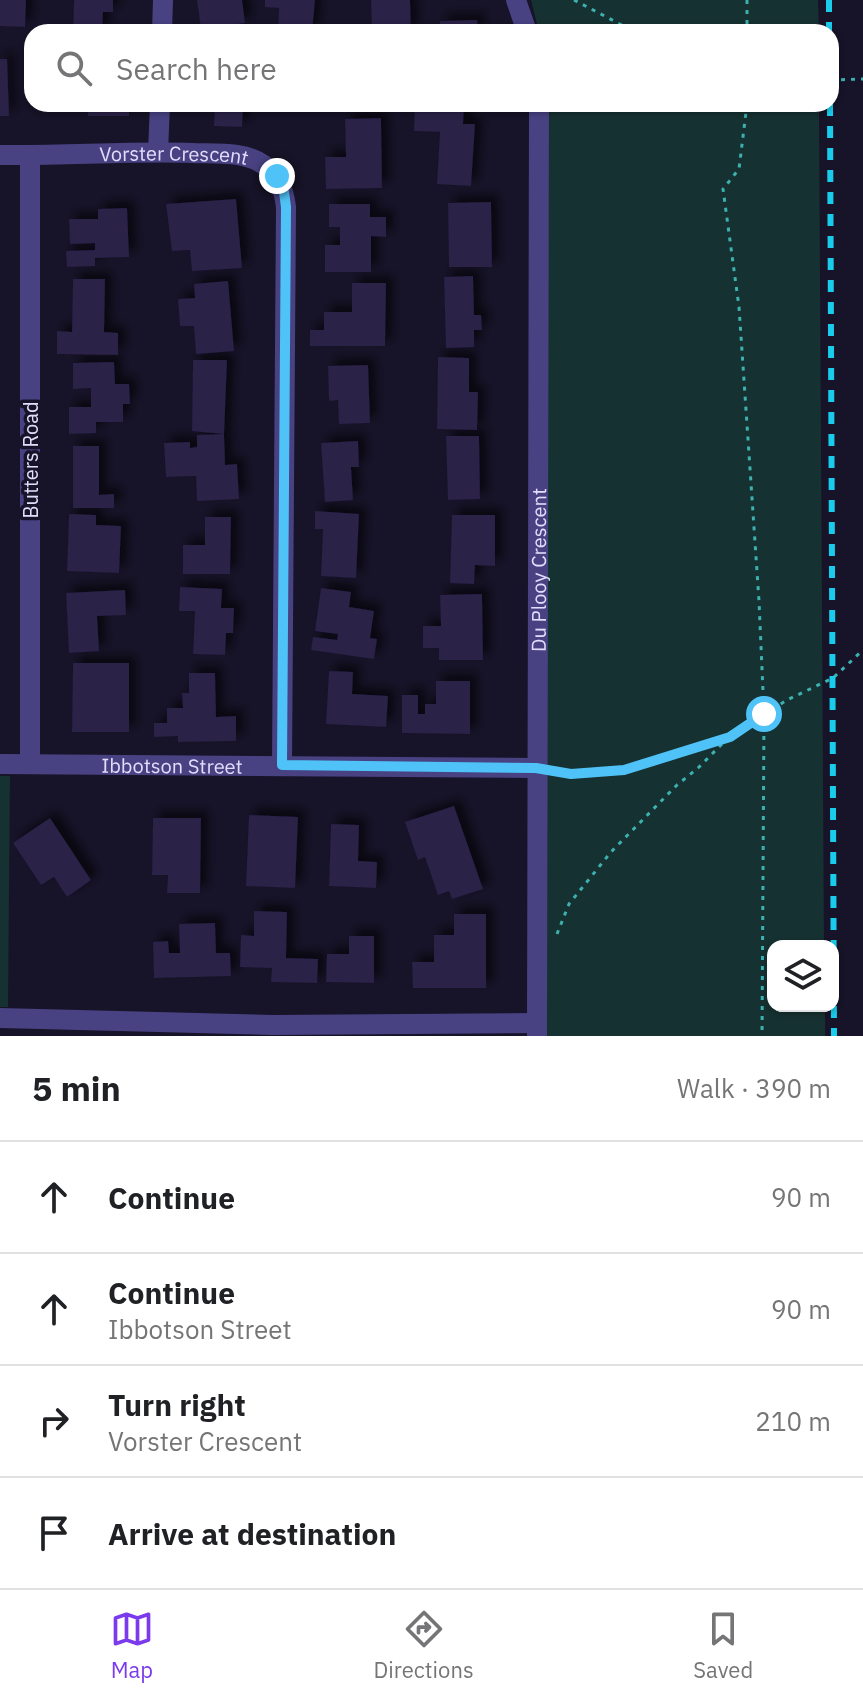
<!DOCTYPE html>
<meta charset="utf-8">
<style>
body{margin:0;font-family:"IBM Plex Sans",sans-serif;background:#f6f6f6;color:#202124}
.controls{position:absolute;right:24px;bottom:24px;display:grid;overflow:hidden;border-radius:16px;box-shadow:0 2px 6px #0004}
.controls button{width:72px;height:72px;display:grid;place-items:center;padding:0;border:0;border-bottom:2px solid #e0e0e0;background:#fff;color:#202124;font:40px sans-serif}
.stop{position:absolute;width:24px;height:24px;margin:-18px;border:6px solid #4fc3f7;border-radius:50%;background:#fff}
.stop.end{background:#4fc3f7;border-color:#fff;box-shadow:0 2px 8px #0008}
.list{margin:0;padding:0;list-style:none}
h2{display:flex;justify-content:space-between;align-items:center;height:104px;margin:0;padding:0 32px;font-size:34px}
h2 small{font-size:26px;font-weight:400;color:#757577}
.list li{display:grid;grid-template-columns:52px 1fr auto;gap:24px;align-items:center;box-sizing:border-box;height:112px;padding:0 32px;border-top:2px solid #e0e0e0}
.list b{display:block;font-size:30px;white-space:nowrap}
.list p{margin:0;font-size:26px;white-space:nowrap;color:#757577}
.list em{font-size:26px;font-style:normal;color:#757577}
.icon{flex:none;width:44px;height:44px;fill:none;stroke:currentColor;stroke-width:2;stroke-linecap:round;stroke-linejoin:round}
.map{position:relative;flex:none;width:863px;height:1036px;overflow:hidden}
.search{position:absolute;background:#fff;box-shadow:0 2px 6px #0004;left:24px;right:24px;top:24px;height:88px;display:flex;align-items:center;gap:20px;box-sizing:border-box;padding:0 28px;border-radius:24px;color:#757577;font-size:30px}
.sheet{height:552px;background:#fff}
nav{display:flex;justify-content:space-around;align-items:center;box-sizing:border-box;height:112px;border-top:2px solid #e0e0e0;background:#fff;font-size:22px;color:#757577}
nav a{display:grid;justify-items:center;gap:4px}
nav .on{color:#7c3aed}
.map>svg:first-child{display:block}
.green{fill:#163131}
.building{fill:#2a2047;filter:url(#shadow)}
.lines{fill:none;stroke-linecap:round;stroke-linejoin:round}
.path{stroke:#3cb1b0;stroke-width:3;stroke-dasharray:4 6;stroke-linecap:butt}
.minor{stroke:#484283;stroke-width:20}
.rail{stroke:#1acceb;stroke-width:6;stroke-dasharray:12 10;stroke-linecap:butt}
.route{stroke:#4fc3f7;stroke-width:10}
.labels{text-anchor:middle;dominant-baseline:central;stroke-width:7;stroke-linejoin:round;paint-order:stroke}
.street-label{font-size:20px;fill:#e2ddfc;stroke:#171328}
</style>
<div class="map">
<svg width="863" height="1036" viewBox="0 0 863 1036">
<defs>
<filter id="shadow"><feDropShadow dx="7" dy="-7" stdDeviation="4" flood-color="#0009"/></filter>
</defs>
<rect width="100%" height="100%" fill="#171328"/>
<path class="green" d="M531,0H818L819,32H539Z
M549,104H819L824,946H773V1006H825V1036H543Z
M0,776H10L8,1007H0Z"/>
<path class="building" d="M0,0H26L25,27L0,26Z
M74,0H113V12H103L102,32H73Z
M197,0H242L245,23L201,29Z
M265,0H315L312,32H278L279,8L265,7Z
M371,0H410L411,32H372Z
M477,20L478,32H440V21Z
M0,59H7L9,116H0Z
M41,104H129V116H88V108H41Z
M215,104H243L242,127L214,126Z
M256,104H313V112L256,111Z
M415,104L464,106L463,124H475L471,186L437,184L440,132L414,131Z
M381,118L382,188L326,189L325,157H346L345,119Z
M236,199L242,268L192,271L190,250L172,251L166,204Z
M491,202L492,267H449L448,203Z
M329,204H370V217H386V237L371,236V272H325V245H340V227H329Z
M127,208L129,257L95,258V266L67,267L66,251L95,250V243L70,244L69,219H98V209Z
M473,276L474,315H481L482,330H474V347L446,348L444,277Z
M73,279H105L104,332L118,333V355L57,354V331L72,332Z
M228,281L234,351L196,354L194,326H180L178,299L195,298L194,284Z
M352,283H386L385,346H310V330H324V312H352Z
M438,357L469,358V392H478L477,430L437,429Z
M193,360H227L224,434L192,431Z
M114,362L115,384H129L130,404H123V422H96V433L69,434V407H91V388L73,389V363Z
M368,365L370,423L339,424L338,400L329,401L328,366Z
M224,434L225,465L237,464L239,499L197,501L196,476L166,477L164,443L190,442V448L197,447V435Z
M446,436H479L480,499L448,500Z
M358,441L359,467H351L353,500L325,502L321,443Z
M73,446H99V495L114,494V508H73Z
M315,511L359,514L356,578L321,576L323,529H315Z
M69,514L96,515V525L121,526L119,573L67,571Z
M452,515H495V566L475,565L474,584L450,583Z
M205,517H231L230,574H183V545H205Z
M180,587L222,589L221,608H234L233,633H226L225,655L193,654L195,611H179Z
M321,588L351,592L349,607L374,611L370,638L377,639L374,659L311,650L313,637L337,640L338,634L315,631Z
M125,590L126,615L97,616L99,651L69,653L66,593Z
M482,594L483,660H439V648H423V626H441L440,595Z
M73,663H129V732H72Z
M329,671L353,672L352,694L388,696L386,727L326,724Z
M189,673H215L216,717L236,716V741L178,742V736L154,737V723H167V708H183L182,693H189Z
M436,681H470V734L402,733V695H418V714H425V704H436Z
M454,806L483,889L452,899L449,891L438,895L425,857L418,860L405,822Z
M249,815L298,817L295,888L246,886Z
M50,818L91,880L67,897L54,877L41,885L13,843Z
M153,818H201L200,893H167L168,875H152Z
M331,824L359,825L358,861L377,862L376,888L329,886Z
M254,911L287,912L286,958L318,959L317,983L271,982L272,968L240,967L241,935L254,936Z
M454,914H486V988H413L412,962H434V935H454Z
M215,923L216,953H230L231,976L154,978L153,942L168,941L169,953H180L179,924Z
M349,936H374V983L326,982L327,954H349Z"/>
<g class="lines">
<path class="path" d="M574,0L635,32
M747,0V32
M831,80L863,79
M747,104L739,169L723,189L739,307L759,601L764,714L762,1036
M556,771L571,774L624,770L730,737L787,700L833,678L863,650
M557,934L569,904L611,852L677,785L698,768L729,737"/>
<g class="minor">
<path d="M516,0L527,32"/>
<path d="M162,32L163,0"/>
<path d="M158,152L160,104"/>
<path id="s1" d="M0,155C64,156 128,151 192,153C215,154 245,151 264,165C279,175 284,190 286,207L282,765"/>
<path d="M30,156V764"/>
<path id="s2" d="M0,764L536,768"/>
<path d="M0,1018L272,1025L537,1023"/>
<path id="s3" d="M537,1036L539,104"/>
</g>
<path class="rail" d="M829,0V32
M830,104L834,1036"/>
</g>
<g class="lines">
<path class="route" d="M277,176L284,192L286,207L282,765L536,768L571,774L624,770L730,737L764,714"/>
</g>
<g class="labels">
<g class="street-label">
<text stroke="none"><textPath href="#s1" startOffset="174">Vorster Crescent</textPath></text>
<text transform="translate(30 460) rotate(-90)">Butters Road</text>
<text stroke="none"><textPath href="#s3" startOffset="466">Du Plooy Crescent</textPath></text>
<text stroke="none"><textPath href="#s2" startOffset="172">Ibbotson Street</textPath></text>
</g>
</g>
</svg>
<div class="controls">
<button><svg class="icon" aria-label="layers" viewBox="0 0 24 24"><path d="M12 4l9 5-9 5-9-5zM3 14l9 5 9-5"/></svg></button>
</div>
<div class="stop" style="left:764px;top:714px"></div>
<div class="stop end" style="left:277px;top:176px"></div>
<div class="search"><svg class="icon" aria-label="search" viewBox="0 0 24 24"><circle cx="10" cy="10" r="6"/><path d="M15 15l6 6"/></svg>Search here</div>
</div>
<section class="sheet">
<h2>5 min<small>Walk · 390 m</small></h2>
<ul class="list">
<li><svg class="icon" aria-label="ahead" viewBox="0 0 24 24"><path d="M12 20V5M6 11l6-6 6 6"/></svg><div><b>Continue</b></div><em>90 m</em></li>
<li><svg class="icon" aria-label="ahead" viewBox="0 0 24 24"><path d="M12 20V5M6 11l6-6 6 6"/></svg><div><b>Continue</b><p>Ibbotson Street</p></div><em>90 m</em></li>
<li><svg class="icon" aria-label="right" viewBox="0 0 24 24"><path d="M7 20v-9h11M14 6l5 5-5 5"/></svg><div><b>Turn right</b><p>Vorster Crescent</p></div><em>210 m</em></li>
<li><svg class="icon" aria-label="arrive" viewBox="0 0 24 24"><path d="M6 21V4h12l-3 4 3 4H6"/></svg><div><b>Arrive at destination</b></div></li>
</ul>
</section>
<nav>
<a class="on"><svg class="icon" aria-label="map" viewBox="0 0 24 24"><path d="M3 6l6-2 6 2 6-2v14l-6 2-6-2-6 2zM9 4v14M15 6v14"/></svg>Map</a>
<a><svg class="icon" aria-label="directions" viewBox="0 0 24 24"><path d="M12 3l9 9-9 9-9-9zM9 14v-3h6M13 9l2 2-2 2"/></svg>Directions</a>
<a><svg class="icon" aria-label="saved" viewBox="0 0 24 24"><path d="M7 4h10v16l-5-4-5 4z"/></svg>Saved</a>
</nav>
